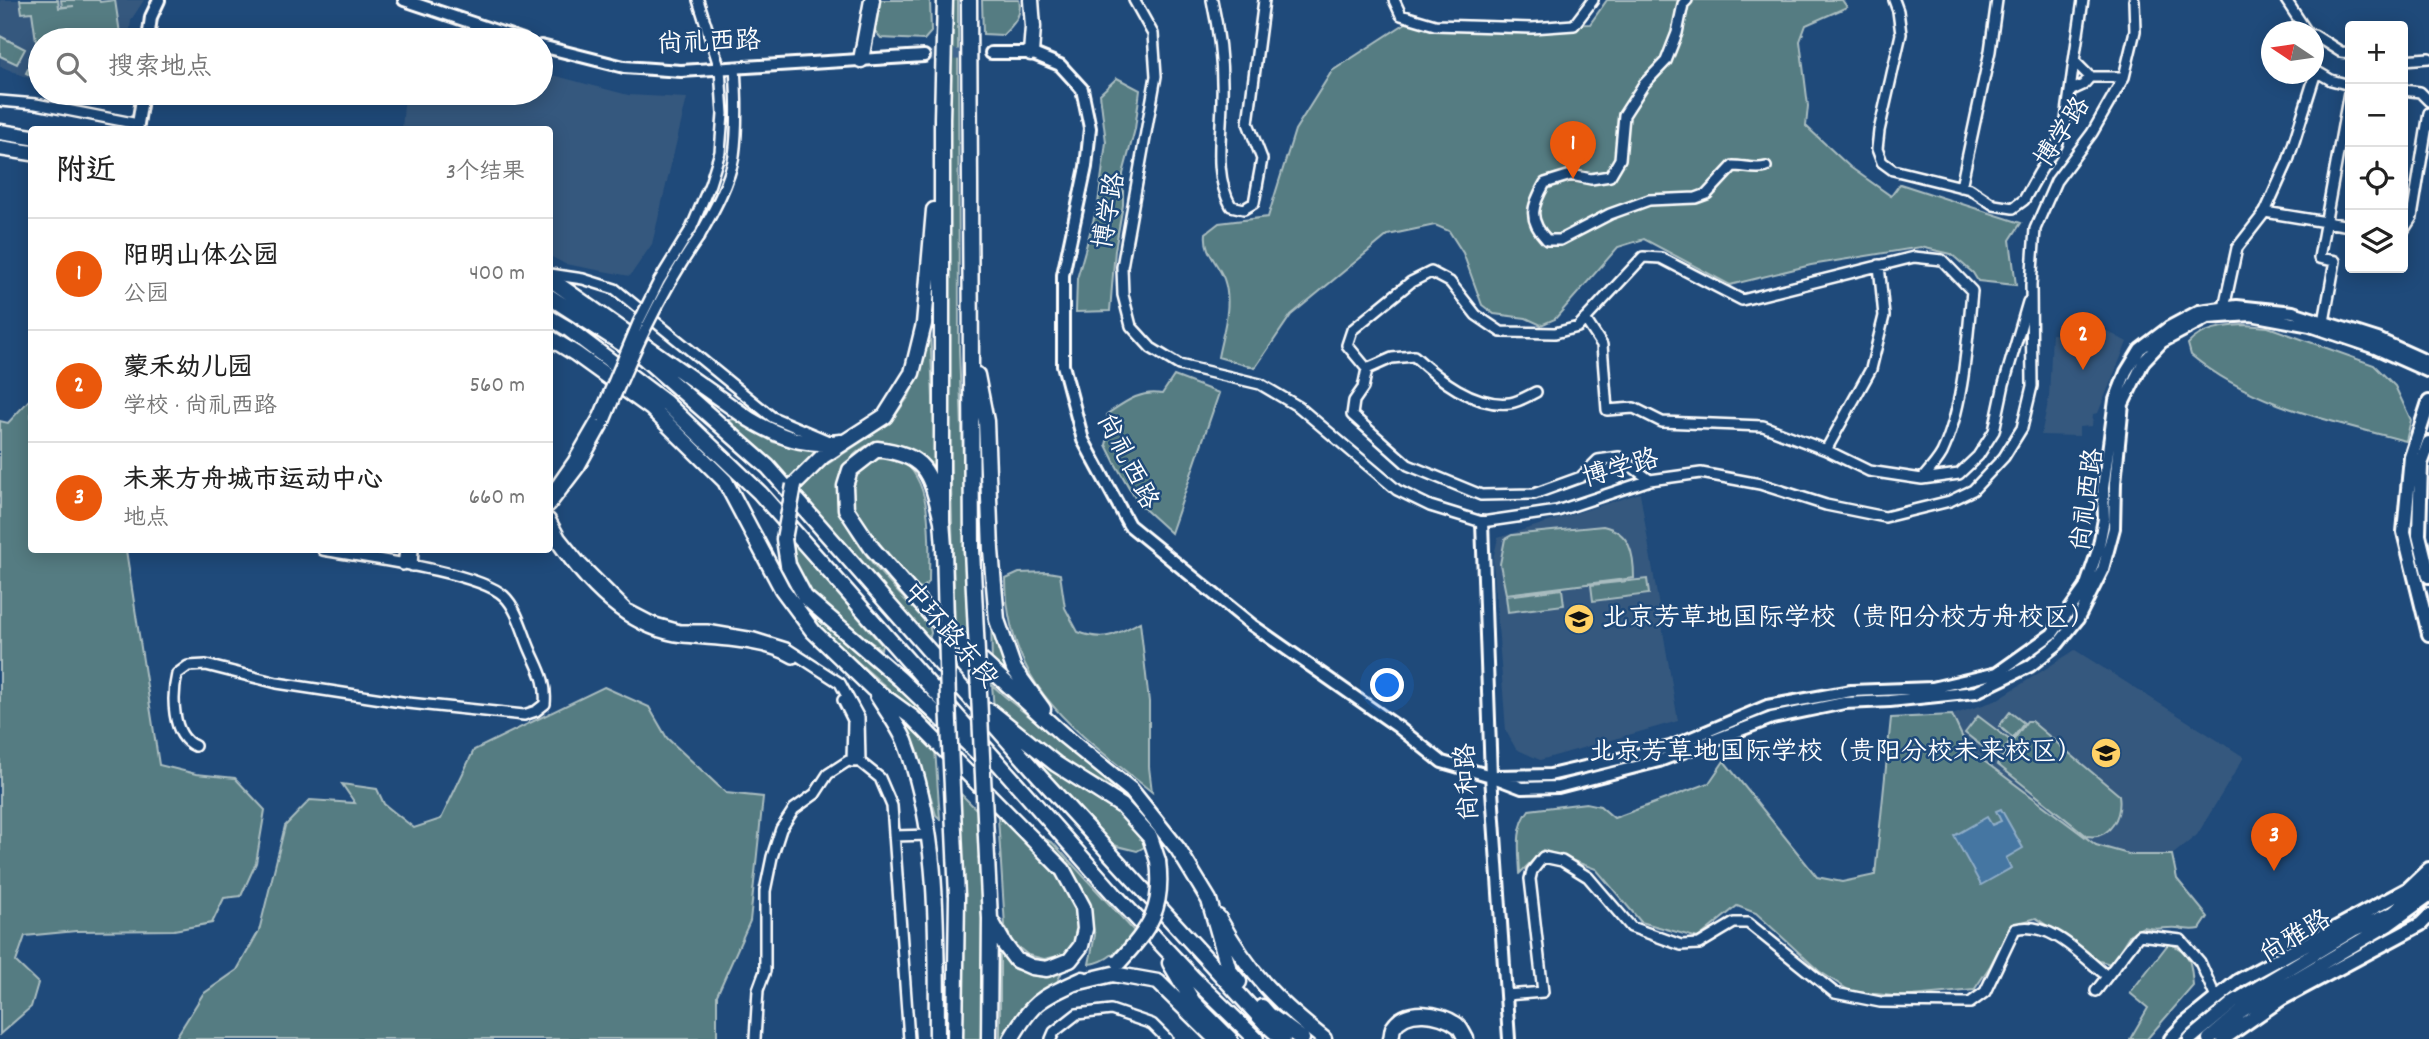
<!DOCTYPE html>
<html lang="zh">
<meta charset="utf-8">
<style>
body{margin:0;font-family:Dekko,"LXGW WenKai TC",sans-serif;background:#f6f6f6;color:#222}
.controls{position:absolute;right:21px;top:21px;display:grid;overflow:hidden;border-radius:7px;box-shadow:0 4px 18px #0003}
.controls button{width:63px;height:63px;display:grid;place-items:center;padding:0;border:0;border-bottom:2px solid #e0e0e0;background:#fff;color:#222;font:35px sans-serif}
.compass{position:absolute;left:2261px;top:21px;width:63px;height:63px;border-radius:50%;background:#fff;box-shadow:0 4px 18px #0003;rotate:283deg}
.you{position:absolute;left:1388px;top:686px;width:24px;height:24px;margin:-18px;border:5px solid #fff;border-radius:50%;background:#1a73e8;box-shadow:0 0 0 10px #1a73e833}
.badge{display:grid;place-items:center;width:46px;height:46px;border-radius:50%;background:#ea580c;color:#fff;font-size:23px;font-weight:700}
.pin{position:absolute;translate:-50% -58px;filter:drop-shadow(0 2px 4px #0008)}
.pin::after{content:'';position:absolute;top:37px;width:24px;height:21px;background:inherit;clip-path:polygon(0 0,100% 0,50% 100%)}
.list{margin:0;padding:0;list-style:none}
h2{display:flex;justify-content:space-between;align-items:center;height:91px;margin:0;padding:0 28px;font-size:30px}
h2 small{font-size:23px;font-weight:400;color:#767676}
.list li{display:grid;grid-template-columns:46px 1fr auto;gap:21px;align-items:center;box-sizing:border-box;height:112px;padding:0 28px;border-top:2px solid #e0e0e0}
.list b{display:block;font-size:26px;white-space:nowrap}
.list p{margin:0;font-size:23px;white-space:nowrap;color:#767676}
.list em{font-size:23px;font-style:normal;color:#767676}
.icon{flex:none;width:38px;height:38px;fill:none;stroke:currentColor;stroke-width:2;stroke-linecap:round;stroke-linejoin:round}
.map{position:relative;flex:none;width:2429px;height:1039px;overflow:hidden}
.search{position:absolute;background:#fff;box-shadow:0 4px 18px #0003;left:28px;top:28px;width:525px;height:77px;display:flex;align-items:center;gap:18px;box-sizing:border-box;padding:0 24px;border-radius:38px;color:#767676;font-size:26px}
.panel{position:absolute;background:#fff;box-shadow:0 4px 18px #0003;left:28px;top:126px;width:525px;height:427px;border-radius:7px}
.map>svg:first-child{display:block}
.built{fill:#35587e}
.green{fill:#547b82;stroke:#aabdc0;stroke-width:2}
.water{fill:#4576a2;stroke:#8fadc7;stroke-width:2}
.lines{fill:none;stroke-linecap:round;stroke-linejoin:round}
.tertiary-tunnel{stroke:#41658e;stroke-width:10;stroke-dasharray:10 5;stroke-linecap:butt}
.minor-casing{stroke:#fff;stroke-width:14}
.tertiary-casing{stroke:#fff;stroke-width:16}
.secondary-casing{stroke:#fff;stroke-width:18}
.trunk-casing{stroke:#fff;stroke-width:19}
.minor{stroke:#1f4a7a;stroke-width:9}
.tertiary{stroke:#1f4a7a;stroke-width:10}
.secondary{stroke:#1f4a7a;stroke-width:12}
.trunk{stroke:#1f4a7a;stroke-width:14}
.minor-bridge-casing{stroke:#fff;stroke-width:14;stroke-linecap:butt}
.trunk-bridge-casing{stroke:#fff;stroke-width:19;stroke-linecap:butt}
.minor-bridge{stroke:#1f4a7a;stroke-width:9}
.trunk-bridge{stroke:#1f4a7a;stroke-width:14}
.labels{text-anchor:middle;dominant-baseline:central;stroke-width:5;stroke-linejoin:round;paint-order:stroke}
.street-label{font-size:26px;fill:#fff;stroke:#1f4a7a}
.poi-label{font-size:26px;fill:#fff;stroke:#1f4a7a;text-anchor:start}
</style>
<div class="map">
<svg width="2429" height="1039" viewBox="0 0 2429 1039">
<rect width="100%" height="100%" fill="#1f4a7a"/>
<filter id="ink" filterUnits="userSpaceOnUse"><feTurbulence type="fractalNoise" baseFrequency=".0143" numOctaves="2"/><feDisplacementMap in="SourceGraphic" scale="14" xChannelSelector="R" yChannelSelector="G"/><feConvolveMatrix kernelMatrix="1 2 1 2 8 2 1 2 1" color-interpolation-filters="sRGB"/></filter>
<g filter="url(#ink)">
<path class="built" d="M0,0H144L131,20L129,40H40V83L0,66Z
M541,72L628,95L687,98L652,244L630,276L565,264L550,256V130L402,129L405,93H541Z
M62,93H122L121,98L92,106Z
M2079,316L2127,342L2098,413L2093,414L2092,426L2079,427V436L2041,435L2049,398L2052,334L2066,335Z
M1640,493L1678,721L1540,760L1516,749L1506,731L1493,559L1498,538Z
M2075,650L2244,757L2197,835L2172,855H2132L2097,845L1968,749L1952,715L1995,701Z"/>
<path class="green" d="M20,0H58L59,8L74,6L62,7L61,0H99L100,2L115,0L121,40H40V80L26,73L35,55H38L32,12L22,13Z
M879,0H930L931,32L924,40L881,38L874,30Z
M951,0H958L959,350L970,642L955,633L948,374Z
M982,0H1019C1023,15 1013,25 1003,35L983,34Z
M1607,0H1842L1847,7L1806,25L1800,41L1808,106L1806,126L1850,167L1891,196L1900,184L2021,223L2010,240L2016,285L1978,281L1973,273L1951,254L1921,247L1811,265L1730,285L1644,239L1618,247L1555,319L1541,325L1526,318L1494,314L1482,305L1463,253L1449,231L1435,225L1388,235L1291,315L1255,368L1218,357C1223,331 1233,305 1224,279C1217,261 1204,253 1206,233L1219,223L1268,217L1295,130L1332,71L1406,23L1447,28L1590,24Z
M0,36L25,49L17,64L0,56Z
M1117,78L1140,90L1135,129L1123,174V205L1115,250L1110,311L1076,312L1077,279L1098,204L1106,142L1100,94Z
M2245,325L2268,327L2374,365L2395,386L2411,420L2406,441C2331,421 2252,406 2191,355L2188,344C2202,328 2225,326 2245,325Z
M930,329L936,468C906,438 860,428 842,475C838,486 836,500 841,511C857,553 898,593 929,624L931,633L929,639L797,495L808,477L890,423L909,396L925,357L927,330Z
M1174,376L1219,393L1171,533L1138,503L1116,465L1106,445L1110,430L1107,414C1125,402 1140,390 1162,394Z
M31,398L32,550H126L159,765L196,774L235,778L265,810L256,863L241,896L224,898L212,923L174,930L76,931L25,936L16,962L38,983L31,1007L0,1034V421L8,423Z
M736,419L773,442L819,453L789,486L729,420Z
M877,457C884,457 893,455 899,459C935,479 929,548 929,582L921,589L910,584L853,508L851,488L859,468Z
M1603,526C1630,532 1634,553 1634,578L1506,594L1500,564L1505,539L1512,535Z
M791,540L882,645L881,649C854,630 809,604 795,573C791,564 792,550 791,540Z
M1048,572L1060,574L1065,608L1078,632C1105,642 1115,635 1140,622L1149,702V767L1152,792C1077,732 1006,687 1006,579L1019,573Z
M1647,579L1649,594L1593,601L1591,585Z
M1562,589L1564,605L1508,612L1506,596Z
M811,613L823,620L933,715V728L819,628Z
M991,615L1003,661L1017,689L992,667Z
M992,685L1010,701L1131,798L1047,753L994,709Z
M604,687L649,707L667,738L726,793L763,797L750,921L717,995V1039H175L203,994L237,970L259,931L285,826L310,800L355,803L342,784L377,789L384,804L414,828L441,819L474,750Z
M894,710L935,749L940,819L936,815C926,778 912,744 894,710Z
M2010,712L2024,723L2013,738L1999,726Z
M1952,715L1968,749L2096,845L2132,855H2172L2177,879L2208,917L2200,929C2191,931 2186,929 2177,928C2163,927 2158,931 2143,927L2130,934L2111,964L2099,961L2036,918L2012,925L1990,966L1974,990L1902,997L1850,991L1819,971L1756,913L1737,906L1698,938L1641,922L1596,869L1543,850L1520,873C1519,851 1515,828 1529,810L1586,803L1600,806L1614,818L1709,783L1724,761L1817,877L1842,882L1875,875L1891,718Z
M1978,716L2011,741L1997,758L1965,733Z
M2027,721H2031L2119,795C2122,815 2111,840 2087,836L1997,764Z
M1030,754C1071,778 1125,801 1146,846L1137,851L1117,846L1103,839Z
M960,793L977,810L982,898L981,1039H961L963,972Z
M1001,816L1040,854L1063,884L1079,913L1077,940L1063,955L1044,959L1028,955L1013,943L1005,926L998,817Z
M1038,835L1053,843L1134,931C1126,945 1105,964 1089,964L1095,935L1086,904L1075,880Z
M2169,943C2192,953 2191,963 2193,986L2147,1039H2130L2148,1008L2130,993Z
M1000,952L1014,969L1040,976L1061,974L1057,982L1040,993L1015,1018L1002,1039H1000Z"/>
<path class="water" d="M2001,809L2023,848L2006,858L2011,868L1981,885L1954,836L1987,817L1992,825L2001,821L1996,811Z"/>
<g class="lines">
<path class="tertiary-tunnel" d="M924,56L991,53"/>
<g class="minor-casing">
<path id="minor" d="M1134,0L1153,34L1156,76L1122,267L1123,295L1131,326L1151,348L1179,365L1260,384L1299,407L1397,490L1430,506L1482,522L1557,511L1650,480L1701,473L1760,484L1826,505L1885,517L1950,501L1973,490L2004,457L2022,428L2032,386L2031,285L2035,229L2056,181L2092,133L2124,77L2135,31L2134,0
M1212,0C1219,32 1223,66 1222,98C1222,134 1213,174 1231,206L1244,209L1254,203L1262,159L1248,123L1264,0
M1394,0L1401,15L1435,25L1532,28L1574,25L1593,0
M1687,0L1683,4L1677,33L1666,61L1644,84L1624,115L1620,159L1610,176L1591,179L1571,175L1545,183C1532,206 1527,219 1547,240H1560L1610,214L1649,200L1696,198L1707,194L1733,166C1744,166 1757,170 1766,167
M1894,0L1898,11L1901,34L1879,131L1877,149L1882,162L1893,170L1970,189L1994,205L2013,208L2024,200L2039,173L2057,145L2066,120L2070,91L2083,85L2090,77
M2083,0L2074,61L2090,77H2124
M2286,0L2307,32
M2314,35L2341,52L2350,53
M2403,60L2429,58
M2314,70L2331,80L2350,85
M2403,90L2420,92L2429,101
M2070,91L2074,61
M0,101L36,104L138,124
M1961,187L1990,51L1997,0
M2265,212L2350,226
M691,229L710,184L720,152L723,114L720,69L698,0
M2403,231L2412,217L2429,113
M699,237C713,212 729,184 734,156C738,126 737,97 735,67
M550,274L583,279L615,289L772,417L826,440
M2224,308L2237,248L2265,212L2288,161L2316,72
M1585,319L1602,345L1607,410L1634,408L1662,422L1763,426L1826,450L1869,471L1922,479L1959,474L1978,456L1994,431L2004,384L2028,302
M2324,322L2335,261L2319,258L2350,87
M1367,369L1347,345L1352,330L1411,282L1431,272L1450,282L1476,315L1501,332L1555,333L1578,327L1643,257L1661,258L1742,300L1914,257L1942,260L1972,291C1967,342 1964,406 1942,453C1937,462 1929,471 1922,479
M1536,392C1528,396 1518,402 1510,403C1473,407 1439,379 1414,356L1392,358L1367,369L1363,388L1354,401L1352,415L1408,465L1481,495L1534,494L1581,477L1598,460L1619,457L1650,480
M1826,450L1871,369L1884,316L1879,265
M550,494L573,461L599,416
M550,506L579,468L604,423
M550,519L560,537L580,562L627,609L652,622L680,630H707L754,638L786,648L840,683L859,718L860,762
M554,539C584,583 627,631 683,637C714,640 766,641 793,658
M403,565L405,550
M412,566L413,550
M843,700L853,720L852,762
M195,746C171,736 172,695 177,674L188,666L206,665L277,683L408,703L524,715L536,711L545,704C547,681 539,670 530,649C523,633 517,608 504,596C479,572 362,557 323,550
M894,836L930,835
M2096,991L2139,935L2181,940L2200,962L2216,998
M1506,995L1543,992L1530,879L1532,871L1543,857L1562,861L1588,877L1631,927L1681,945L1699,944L1734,923H1748L1835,993L1880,1002L1970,1003L1985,992L2015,929C2051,920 2080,955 2107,976
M755,1039L758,990L765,971V891L772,857L781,829L794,809L815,794L828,774L848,761L860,762L880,778L892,806L909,1039
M1051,1039L1054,1032L1077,1014L1111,1010L1152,1024L1167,1039"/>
</g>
<g class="tertiary-casing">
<path id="tertiary" d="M404,0L523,40
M148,40L151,17L159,0
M541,46L624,67L681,71L924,56
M991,53H1031L1060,65L1082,89L1090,128L1086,167L1063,275V365L1083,440L1129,525L1252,625L1398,727L1442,762L1491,776L1522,788L1558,787L1659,761L1772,718L1844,703L1890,701L1976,692L2030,666L2058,644L2078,619L2103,569L2114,528L2115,483L2123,404L2144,361L2162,342L2207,318L2251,315L2310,326L2375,348L2429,372
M137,130L143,93
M1482,522L1491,776L1509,1039
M1497,776L1550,775L1670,747L1767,706L1851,691L1932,688L1997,673L2052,634L2085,588L2098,550L2104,519L2103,488L2115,400L2126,372L2140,349L2169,327L2199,311L2237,306L2293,312L2378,339L2429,362"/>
</g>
<g class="secondary-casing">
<path id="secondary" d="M2429,402L2411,457L2404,532L2429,634
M2429,443L2421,464L2419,535L2429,576
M2171,1039L2185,1024L2238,981L2408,889L2429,869
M2190,1039L2234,1002L2353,930L2393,913L2429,883
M2209,1039L2243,1010L2389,924L2429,895
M2223,1039L2281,999L2421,924L2429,916"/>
</g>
<g class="trunk-casing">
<path id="trunk" d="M969,0L972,550
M1031,0L1033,27L1031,53
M861,60L872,0
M0,132L32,137
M0,148L32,153
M550,279L749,419C779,437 804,447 841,442
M550,297L643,357L768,467L1040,777L1267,1025L1283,1039
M550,318L567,328L665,402L760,493L1114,894L1193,978L1256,1039
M550,338L576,354L651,408L725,481L782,589L813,631L872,688L913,718L1063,870L1083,907L1085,929L1081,946L1070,960L1047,969L1032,967L1016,960L1004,944L990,919
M977,375L986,421L991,550L997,620L1014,669L1043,709
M794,485L823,456L885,416L912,373L924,324L934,210
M942,521C930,475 929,455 877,449L850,470L845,486L846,509L872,548L929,613L1063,735L1131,790L1178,849L1209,900L1229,970L1239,982
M944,547L942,521V118L945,0
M788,565L805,597L900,679L987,762
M877,695C886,710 898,725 905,741C941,836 936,939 937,1039
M990,711L1056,764L1122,806L1150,837L1158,861
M987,858L990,919L989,1039
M1218,917C1249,973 1275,1000 1324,1039
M1170,963L1193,1002L1230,1039
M1075,983L1113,974L1158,982L1216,1039
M1262,1007L1269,1015L1302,1039
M955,1039L957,896
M1011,1039C1034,999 1042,998 1083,979
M1391,1039C1392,1035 1392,1031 1393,1028C1406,1007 1440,1013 1457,1025C1461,1028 1463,1034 1466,1039"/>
</g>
<use href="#minor" class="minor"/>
<use href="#tertiary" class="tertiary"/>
<use href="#secondary" class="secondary"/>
<use href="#trunk" class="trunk"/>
<g class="minor-bridge-casing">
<path id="minor-bridge" d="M599,416L638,323L659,281L691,229
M604,423C631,358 659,294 699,237"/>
</g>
<g class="trunk-bridge-casing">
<path id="trunk-bridge" d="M944,547L948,701L957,896
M972,550L987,858
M788,565L784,539L794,485
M1119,962C1150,928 1164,909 1158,861"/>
</g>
<use href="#minor-bridge" class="minor-bridge"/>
<use href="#trunk-bridge" class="trunk-bridge"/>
</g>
</g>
<defs>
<g id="school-disc" transform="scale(1.575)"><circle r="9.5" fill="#ffd166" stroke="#1f4a7a"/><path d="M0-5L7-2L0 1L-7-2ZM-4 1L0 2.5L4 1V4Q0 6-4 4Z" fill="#111"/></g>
</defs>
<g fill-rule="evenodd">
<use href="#school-disc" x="1579" y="619"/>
<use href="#school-disc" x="2106" y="753"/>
</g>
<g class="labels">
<g class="street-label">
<text transform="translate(709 44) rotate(-2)">尚礼西路</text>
<text transform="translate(2064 133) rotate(-57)">博学路</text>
<text transform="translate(1111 211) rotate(-80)">博学路</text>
<text transform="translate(1126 462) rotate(63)">尚礼西路</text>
<text transform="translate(1621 470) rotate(-16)">博学路</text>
<text transform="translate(2089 500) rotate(-82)">尚礼西路</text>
<text transform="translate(949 636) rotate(49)">中环路东段</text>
<text transform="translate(1469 782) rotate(-93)">尚和路</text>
<text transform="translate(2296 938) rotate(-31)">尚雅路</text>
</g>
<g class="poi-label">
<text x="1602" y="619">北京芳草地国际学校（贵阳分校方舟校区）</text>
<text x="2083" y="753" text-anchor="end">北京芳草地国际学校（贵阳分校未来校区）</text>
</g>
</g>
</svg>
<div class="controls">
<button>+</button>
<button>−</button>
<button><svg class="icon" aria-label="locate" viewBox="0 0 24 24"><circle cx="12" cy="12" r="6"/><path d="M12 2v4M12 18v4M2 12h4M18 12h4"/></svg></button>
<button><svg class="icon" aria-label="layers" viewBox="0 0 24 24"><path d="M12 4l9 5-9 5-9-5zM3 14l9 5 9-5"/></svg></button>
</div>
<svg class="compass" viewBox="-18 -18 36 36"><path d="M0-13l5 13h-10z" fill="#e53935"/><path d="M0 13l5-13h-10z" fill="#767676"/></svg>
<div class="you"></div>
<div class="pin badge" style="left:1573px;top:179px">1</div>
<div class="pin badge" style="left:2083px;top:370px">2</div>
<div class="pin badge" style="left:2274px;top:871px">3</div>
<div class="search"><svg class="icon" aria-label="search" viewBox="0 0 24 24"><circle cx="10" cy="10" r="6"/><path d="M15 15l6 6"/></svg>搜索地点</div>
<section class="panel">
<h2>附近<small>3个结果</small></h2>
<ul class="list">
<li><span class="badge">1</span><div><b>阳明山体公园</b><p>公园</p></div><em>400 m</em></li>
<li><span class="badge">2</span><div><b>蒙禾幼儿园</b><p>学校 · 尚礼西路</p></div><em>560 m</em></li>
<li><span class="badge">3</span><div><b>未来方舟城市运动中心</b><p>地点</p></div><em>660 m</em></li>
</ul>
</section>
</div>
